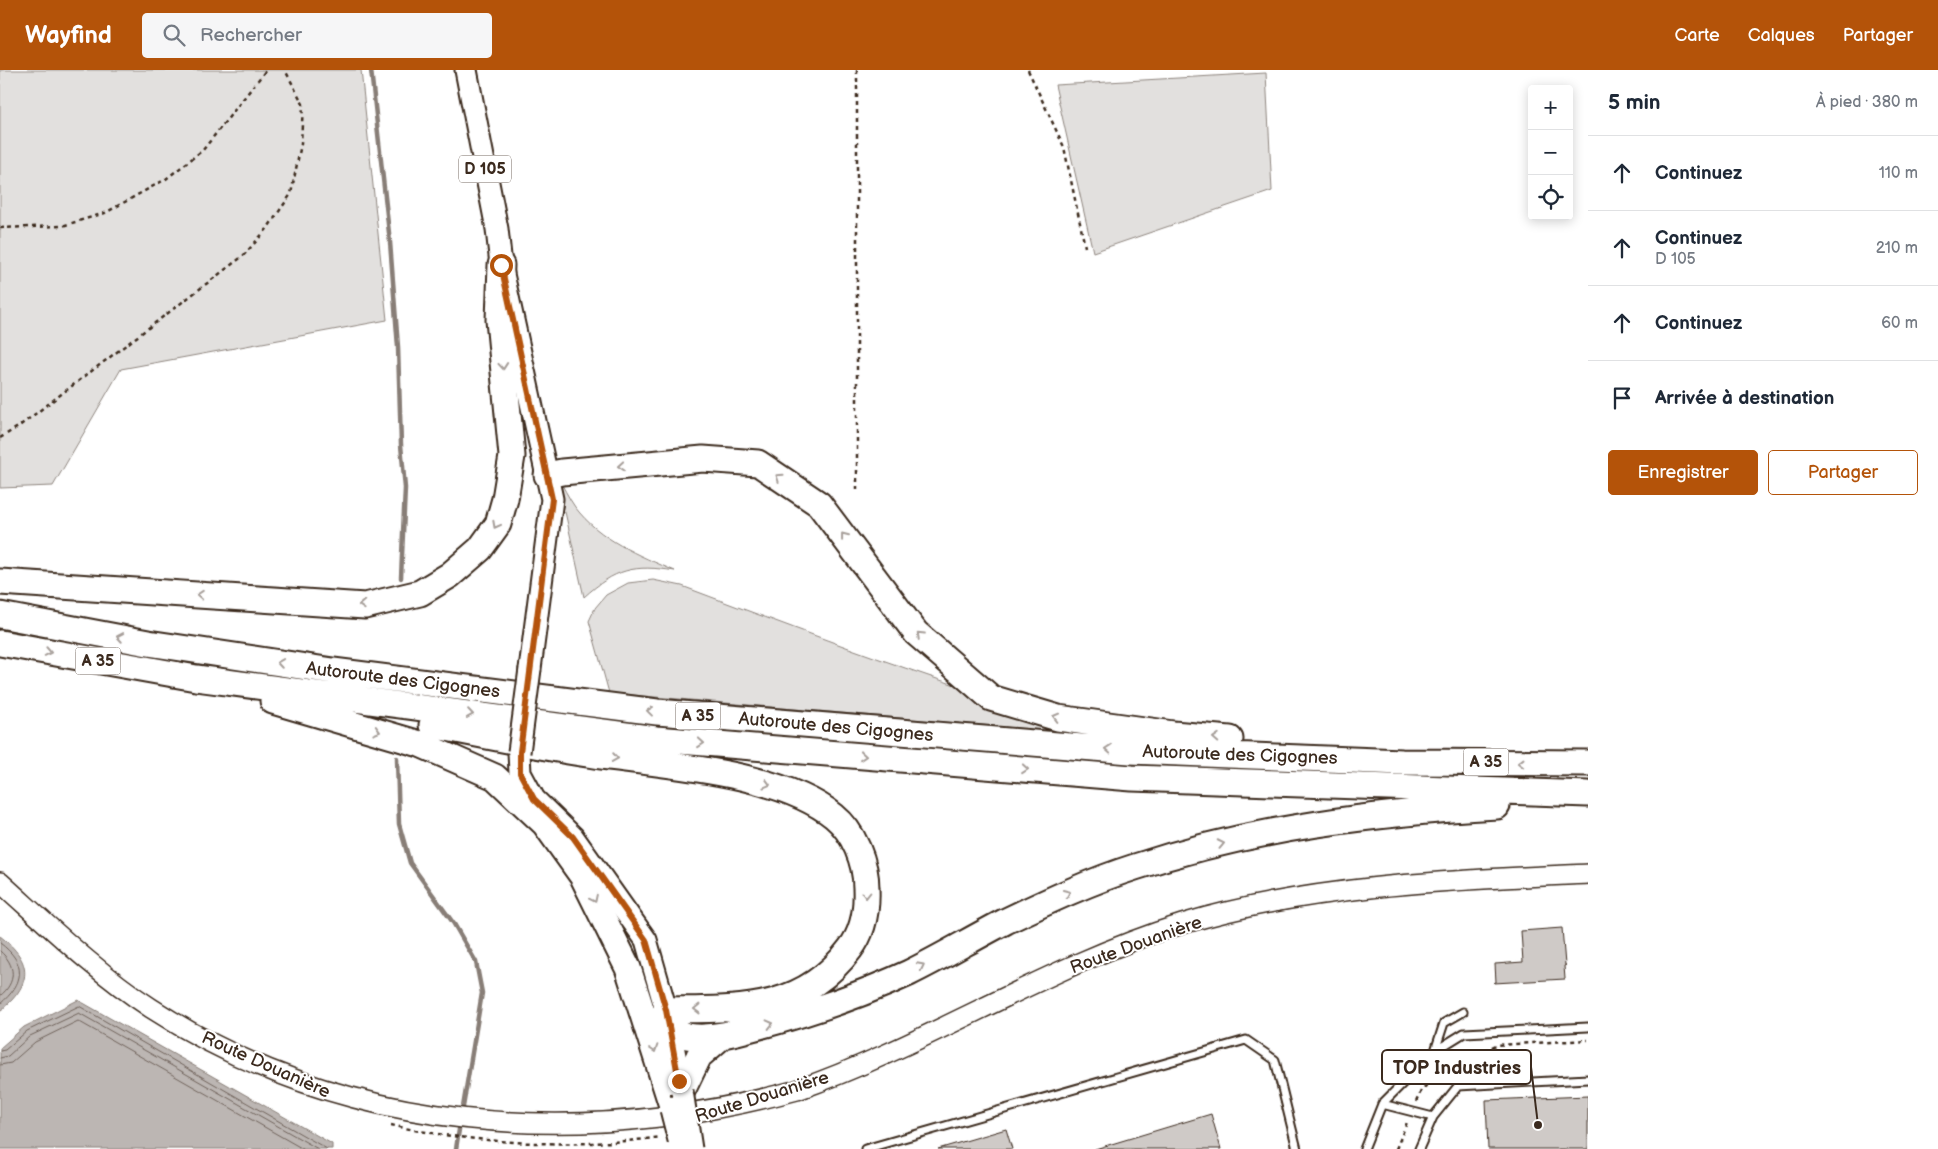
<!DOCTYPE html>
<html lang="fr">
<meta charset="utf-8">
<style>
body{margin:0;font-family:"Balsamiq Sans",sans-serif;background:#f6f6f7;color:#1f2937}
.controls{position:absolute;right:15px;top:15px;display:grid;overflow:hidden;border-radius:5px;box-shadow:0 2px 12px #0003}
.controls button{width:45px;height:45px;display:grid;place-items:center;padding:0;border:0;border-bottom:1px solid #e0e1e3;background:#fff;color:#1f2937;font:25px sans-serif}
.stop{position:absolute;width:15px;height:15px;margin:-11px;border:4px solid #b45309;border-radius:50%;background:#fff}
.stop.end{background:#b45309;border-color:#fff;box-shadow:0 1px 5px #0008}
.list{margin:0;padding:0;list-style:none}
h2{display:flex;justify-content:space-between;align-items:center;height:65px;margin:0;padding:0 20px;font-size:21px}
h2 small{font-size:16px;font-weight:400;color:#747a83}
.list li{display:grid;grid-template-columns:32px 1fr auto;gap:15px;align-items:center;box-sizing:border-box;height:75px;padding:0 20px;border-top:1px solid #e0e1e3}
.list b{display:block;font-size:19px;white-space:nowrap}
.list p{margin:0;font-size:16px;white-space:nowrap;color:#747a83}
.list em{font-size:16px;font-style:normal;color:#747a83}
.actions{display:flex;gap:10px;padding:15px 20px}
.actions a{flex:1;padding:11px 0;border:1px solid #b45309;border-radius:5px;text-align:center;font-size:18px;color:#b45309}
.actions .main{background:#b45309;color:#fff}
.icon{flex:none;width:28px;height:28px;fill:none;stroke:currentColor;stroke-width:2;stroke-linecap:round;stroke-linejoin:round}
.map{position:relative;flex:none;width:1588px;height:1079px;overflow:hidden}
header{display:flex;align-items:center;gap:30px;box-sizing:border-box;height:70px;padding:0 25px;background:#b45309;color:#fff}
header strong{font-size:24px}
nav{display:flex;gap:28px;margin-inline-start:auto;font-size:18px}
.search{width:350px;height:45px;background:#f6f6f7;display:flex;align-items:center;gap:12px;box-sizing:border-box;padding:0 18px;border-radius:5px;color:#747a83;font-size:19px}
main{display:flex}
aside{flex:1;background:#fff}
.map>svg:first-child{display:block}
.green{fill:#e2e0de;stroke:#8e857e}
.water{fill:#bcb6b3;stroke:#887e77}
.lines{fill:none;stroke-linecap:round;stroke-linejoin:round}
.shore{stroke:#6f625a;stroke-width:1}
.stream{stroke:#887e77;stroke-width:4.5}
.building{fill:#cfcac7;stroke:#3b2a1e}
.service-casing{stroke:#3b2a1e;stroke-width:11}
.secondary-casing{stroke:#3b2a1e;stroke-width:22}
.primary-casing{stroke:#3b2a1e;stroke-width:25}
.motorway-casing{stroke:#3b2a1e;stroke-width:29}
.path{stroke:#3b2a1e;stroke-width:2.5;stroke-dasharray:4 4;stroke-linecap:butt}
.service{stroke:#fff;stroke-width:7}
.secondary{stroke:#fff;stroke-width:19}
.primary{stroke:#fff;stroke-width:21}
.motorway{stroke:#fff;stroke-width:25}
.primary-bridge-casing{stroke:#3b2a1e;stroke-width:25;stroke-linecap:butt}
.motorway-bridge-casing{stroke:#3b2a1e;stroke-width:29;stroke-linecap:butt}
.primary-bridge{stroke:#fff;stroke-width:21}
.motorway-bridge{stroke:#fff;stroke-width:25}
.oneway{stroke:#a79f9a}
.route{stroke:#b45309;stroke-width:6}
.labels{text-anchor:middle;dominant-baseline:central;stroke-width:4;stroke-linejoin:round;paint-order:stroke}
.shield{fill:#fff;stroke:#766a62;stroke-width:1}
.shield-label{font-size:16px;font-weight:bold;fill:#3b2a1e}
.street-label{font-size:18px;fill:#3b2a1e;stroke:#fff}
.leader{fill:none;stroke:#3b2a1e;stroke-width:2}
.callout-dot{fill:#3b2a1e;stroke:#fff;stroke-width:2}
.callout{fill:#fff;stroke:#3b2a1e;stroke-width:2}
.callout-label{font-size:19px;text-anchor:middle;font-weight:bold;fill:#3b2a1e}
</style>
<header>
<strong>Wayfind</strong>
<div class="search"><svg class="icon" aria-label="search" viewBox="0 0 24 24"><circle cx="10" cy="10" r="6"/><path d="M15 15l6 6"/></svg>Rechercher</div>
<nav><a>Carte</a><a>Calques</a><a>Partager</a></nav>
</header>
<main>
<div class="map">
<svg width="1588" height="1079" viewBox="0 0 1588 1079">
<rect width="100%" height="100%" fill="#fff"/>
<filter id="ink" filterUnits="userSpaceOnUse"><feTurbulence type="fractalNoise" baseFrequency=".02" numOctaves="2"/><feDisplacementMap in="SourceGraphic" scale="10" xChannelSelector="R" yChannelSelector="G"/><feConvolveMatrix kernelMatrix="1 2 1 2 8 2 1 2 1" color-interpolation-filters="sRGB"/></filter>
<g filter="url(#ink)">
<path class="green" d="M0,0H361L387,250L121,299L53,416L0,418Z
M1266,3L1272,121L1093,182L1055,15Z
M557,406C563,416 568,427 575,437C600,470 638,485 675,501C634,494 615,499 584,527Z
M653,510L682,516C831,572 978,628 1132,668L609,623L589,551L595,538L606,525L628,513Z"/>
<path class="water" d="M0,866C34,892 32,915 0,941Z
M78,930L332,1074V1079H0V978L24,957Z"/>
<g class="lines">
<path class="shore" d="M0,873C27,893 25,913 0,934
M0,881C16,895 17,912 0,926
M0,981L5,980L27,961L79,936L327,1079
M0,988L8,986L30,966L79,943L318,1079
M0,995L11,993L35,972L78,951L303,1079"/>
<path class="stream" d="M371,0L390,172L398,277L401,375L405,418L401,508
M397,688L399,754L410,793L454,854L476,892L482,923L462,1043
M456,1079L460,1053"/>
</g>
<path class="building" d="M1562,858L1565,895H1566L1564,896L1565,909L1494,913L1496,912L1495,894L1523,892L1521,861Z
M1588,1026V1079H1488L1486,1030Z
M1211,1044L1221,1079H1095Z
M1006,1059L1012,1079H938Z"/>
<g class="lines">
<g class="service-casing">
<path id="service" d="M1435,981L1464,963L1588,957
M1382,1034L1433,1047
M865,1079L1246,970L1275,990L1297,1079
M1364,1079L1382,1034L1435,981L1444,953L1463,942
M1419,1079L1433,1047L1458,1016L1588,1009"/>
</g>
<g class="secondary-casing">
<path id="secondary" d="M0,812C49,856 96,902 151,938C345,1064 579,1079 797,1020C929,974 1048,895 1182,854C1310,815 1454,810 1588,804"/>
</g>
<g class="primary-casing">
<path id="primary" d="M466,0L497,159L501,195L552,429L530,599
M519,682L520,703L534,729L573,767L646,870L666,940L682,1021"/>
</g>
<g class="motorway-casing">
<path id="motorway" d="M547,405L562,402L703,389L758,393L819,434L916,563L991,628L1058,648L1173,664L1230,669
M0,512L365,536L420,523L450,505L480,479L498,454L505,429L512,386L499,250L501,195
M0,545L148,573L333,601L657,642L1130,681L1402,692L1588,693
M0,573L196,608L656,669L1132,708L1588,724
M273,631L420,674L495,707L545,754L583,807L628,898L673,1039
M432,655C483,665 535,676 587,684C658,695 777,700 834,746C854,762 866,793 866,818C867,840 864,861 850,879C802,943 738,939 666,940
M668,956C677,962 685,967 696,967C715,968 734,963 752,958C805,944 859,926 909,903C942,887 973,868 1006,851C1048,831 1091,811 1135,797C1252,758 1376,743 1497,736
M682,1021L699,986L722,966"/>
</g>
<path class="path" d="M857,0V423
M1028,0L1064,77L1085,177
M0,158L62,156L105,143L166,109L203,80L266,0
M0,368L18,357L243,186L267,159L291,124L301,74L303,34L285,0
M1416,1032L1422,1019L1449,999L1496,975L1588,970
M391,1055C473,1074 578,1079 661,1067
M1396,1079L1408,1050"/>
<use href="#service" class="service"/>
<use href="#secondary" class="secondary"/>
<use href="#primary" class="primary"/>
<use href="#motorway" class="motorway"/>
<g class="primary-bridge-casing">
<path id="primary-bridge" d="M519,682L530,599
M682,1021L691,1079"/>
</g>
<g class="motorway-bridge-casing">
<path id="motorway-bridge" d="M673,1039L681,1070"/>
</g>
<use href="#primary-bridge" class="primary-bridge"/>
<use href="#motorway-bridge" class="motorway-bridge"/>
</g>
<defs><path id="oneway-chevron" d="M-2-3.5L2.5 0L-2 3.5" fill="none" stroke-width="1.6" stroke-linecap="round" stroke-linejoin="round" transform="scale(1.25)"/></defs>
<g class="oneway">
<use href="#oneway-chevron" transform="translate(503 296) rotate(85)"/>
<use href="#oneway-chevron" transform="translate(621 396) rotate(175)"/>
<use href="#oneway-chevron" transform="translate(779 407) rotate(-146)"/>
<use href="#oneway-chevron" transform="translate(496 455) rotate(118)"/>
<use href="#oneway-chevron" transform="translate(844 466) rotate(-128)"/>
<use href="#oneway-chevron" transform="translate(200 525) rotate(-176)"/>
<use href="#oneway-chevron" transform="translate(362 535) rotate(178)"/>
<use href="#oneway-chevron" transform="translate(920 565) rotate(-136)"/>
<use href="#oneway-chevron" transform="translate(120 567) rotate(-170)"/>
<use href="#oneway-chevron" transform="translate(48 582) rotate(11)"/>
<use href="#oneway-chevron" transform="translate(280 593) rotate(-171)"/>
<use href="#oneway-chevron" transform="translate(650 641) rotate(-173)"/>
<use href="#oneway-chevron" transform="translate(470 644) rotate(8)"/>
<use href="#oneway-chevron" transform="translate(1056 647) rotate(-166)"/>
<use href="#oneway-chevron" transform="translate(377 661) rotate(16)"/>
<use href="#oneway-chevron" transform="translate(1216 668) rotate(-177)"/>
<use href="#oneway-chevron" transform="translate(701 673) rotate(5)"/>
<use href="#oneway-chevron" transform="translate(1108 679) rotate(-175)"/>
<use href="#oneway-chevron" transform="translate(863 686) rotate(5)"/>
<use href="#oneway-chevron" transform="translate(615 688) rotate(9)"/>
<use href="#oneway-chevron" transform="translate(1521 693) rotate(-180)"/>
<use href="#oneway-chevron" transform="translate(1025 699) rotate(5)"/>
<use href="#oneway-chevron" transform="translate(767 714) rotate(15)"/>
<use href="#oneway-chevron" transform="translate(1221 774) rotate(-12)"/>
<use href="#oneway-chevron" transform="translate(1067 823) rotate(-25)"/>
<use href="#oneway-chevron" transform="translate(866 825) rotate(90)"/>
<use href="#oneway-chevron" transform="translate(594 829) rotate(64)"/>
<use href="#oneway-chevron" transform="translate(921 896) rotate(-27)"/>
<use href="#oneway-chevron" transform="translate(697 939) rotate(179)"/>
<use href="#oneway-chevron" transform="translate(770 954) rotate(-14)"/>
<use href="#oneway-chevron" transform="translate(654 979) rotate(72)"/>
</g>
</g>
<g class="lines" filter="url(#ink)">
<path class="route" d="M501,195L552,429L520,682V703L534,729L573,767L646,870L666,940L679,1011"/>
</g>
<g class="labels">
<g class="shield">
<rect x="459" y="85.5" width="52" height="27" rx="4"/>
<rect x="75.5" y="577.5" width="45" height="27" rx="4"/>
<rect x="675.5" y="632.5" width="45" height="27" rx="4"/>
<rect x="1463.5" y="678.5" width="45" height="27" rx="4"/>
</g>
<g class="shield-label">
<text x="485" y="99">D 105</text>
<text x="98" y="591">A 35</text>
<text x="698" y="646">A 35</text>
<text x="1486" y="692">A 35</text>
</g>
<g class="street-label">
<text transform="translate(403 610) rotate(7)">Autoroute des Cigognes</text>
<text transform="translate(836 657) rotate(5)">Autoroute des Cigognes</text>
<text transform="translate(1240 685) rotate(2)">Autoroute des Cigognes</text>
<text transform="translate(1136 875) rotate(-20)">Route Douanière</text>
<text transform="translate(266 995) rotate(24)">Route Douanière</text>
<text transform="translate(762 1027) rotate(-17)">Route Douanière</text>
</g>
</g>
<path class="leader" d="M1538 1055L1531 997"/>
<circle class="callout-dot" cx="1538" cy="1055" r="5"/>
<rect class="callout" x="1382" y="980" width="149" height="34" rx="5"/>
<g class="callout-label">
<text x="1457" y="1004">TOP Industries</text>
</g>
</svg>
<div class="controls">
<button>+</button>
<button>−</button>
<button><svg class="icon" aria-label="locate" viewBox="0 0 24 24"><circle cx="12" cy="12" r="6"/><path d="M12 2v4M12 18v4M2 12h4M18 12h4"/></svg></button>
</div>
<div class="stop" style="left:501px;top:195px"></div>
<div class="stop end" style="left:679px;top:1011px"></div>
</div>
<aside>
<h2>5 min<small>À pied · 380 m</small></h2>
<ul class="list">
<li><svg class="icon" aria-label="ahead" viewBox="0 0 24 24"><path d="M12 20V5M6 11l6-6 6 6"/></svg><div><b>Continuez</b></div><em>110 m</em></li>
<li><svg class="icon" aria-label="ahead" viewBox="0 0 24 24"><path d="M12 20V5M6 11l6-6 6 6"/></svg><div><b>Continuez</b><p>D 105</p></div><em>210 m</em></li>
<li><svg class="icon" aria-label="ahead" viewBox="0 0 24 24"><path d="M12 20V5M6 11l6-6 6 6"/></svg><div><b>Continuez</b></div><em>60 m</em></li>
<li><svg class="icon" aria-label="arrive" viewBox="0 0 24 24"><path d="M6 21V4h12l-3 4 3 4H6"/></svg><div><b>Arrivée à destination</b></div></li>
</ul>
<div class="actions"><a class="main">Enregistrer</a><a>Partager</a></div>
</aside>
</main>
